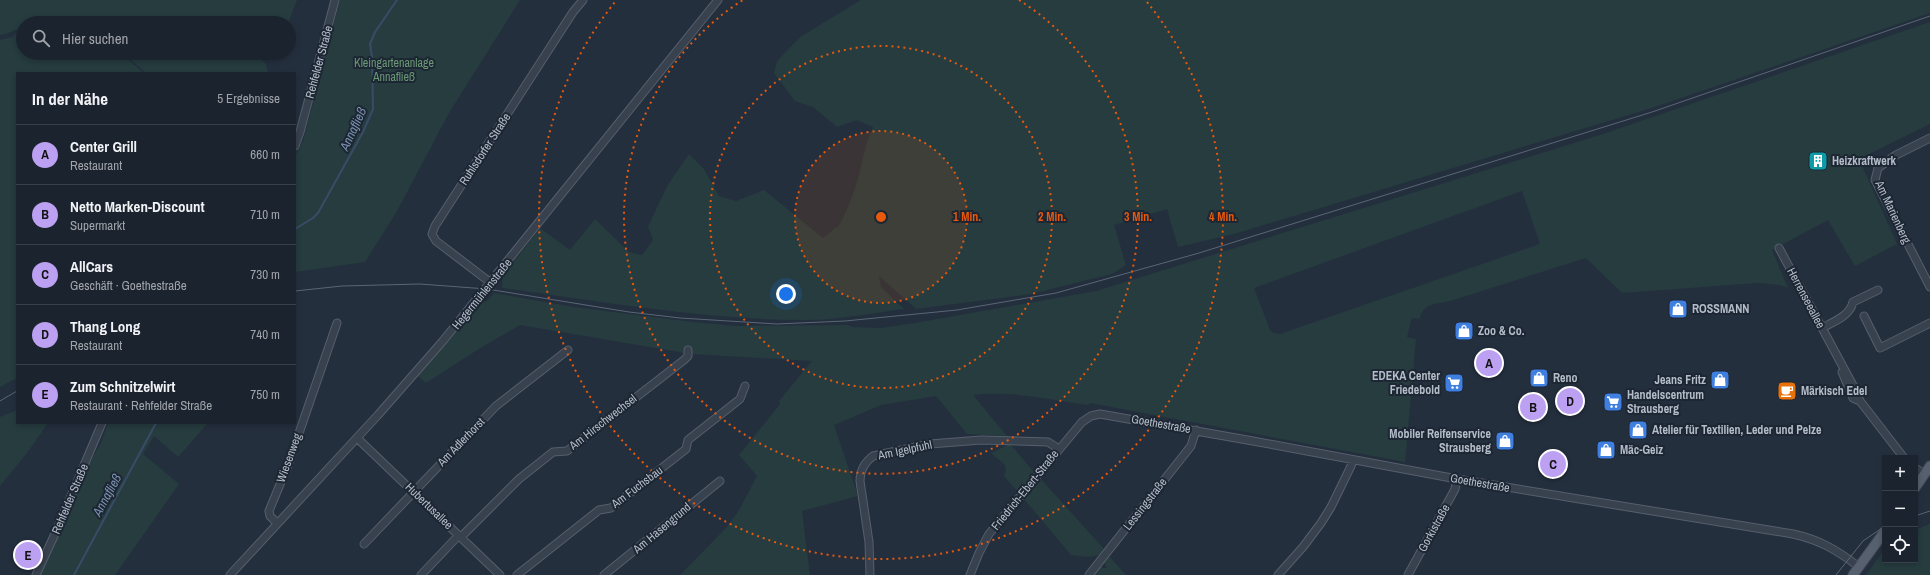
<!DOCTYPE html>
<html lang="de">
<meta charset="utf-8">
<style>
body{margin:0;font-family:"Archivo Narrow",sans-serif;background:#282f3a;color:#f1f3f6}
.controls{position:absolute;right:12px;bottom:12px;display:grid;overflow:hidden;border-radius:0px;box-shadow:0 2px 6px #0003}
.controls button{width:36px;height:36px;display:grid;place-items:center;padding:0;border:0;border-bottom:1px solid #39404a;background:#1b232e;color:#f1f3f6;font:20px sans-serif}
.you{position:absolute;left:786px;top:294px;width:14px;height:14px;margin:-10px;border:3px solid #fff;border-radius:50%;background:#1a73e8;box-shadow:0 0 0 6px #1a73e833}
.badge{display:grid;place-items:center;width:26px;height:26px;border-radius:50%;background:#bca0f2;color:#111;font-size:13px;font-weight:700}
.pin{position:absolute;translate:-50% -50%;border:2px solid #fff;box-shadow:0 1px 4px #0006}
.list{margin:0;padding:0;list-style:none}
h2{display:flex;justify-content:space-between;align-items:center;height:52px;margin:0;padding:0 16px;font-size:17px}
h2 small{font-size:13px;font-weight:400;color:#a0a4aa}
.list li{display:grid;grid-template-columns:26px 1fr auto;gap:12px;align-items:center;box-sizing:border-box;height:60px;padding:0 16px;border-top:1px solid #39404a}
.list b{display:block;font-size:15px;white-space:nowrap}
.list p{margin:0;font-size:13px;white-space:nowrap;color:#a0a4aa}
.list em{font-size:13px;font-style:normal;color:#a0a4aa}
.icon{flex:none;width:22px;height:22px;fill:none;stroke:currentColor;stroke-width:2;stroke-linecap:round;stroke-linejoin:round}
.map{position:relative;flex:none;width:1930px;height:575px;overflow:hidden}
.search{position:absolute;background:#1b232e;box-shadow:0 2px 6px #0003;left:16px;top:16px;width:280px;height:44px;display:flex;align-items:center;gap:10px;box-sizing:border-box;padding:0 14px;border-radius:22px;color:#a0a4aa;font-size:15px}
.panel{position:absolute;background:#1b232e;box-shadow:0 2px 6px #0003;left:16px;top:72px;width:280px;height:352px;border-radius:0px}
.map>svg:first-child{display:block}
.green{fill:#263c3f;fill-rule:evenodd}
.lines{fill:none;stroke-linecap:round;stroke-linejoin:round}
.stream{stroke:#394c67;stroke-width:2}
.minor-casing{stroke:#565f6c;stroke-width:9}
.major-casing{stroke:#414a57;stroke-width:11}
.minor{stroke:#38414e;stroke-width:7}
.major{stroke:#56606e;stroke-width:9}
.tram{stroke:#5a6575;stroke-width:1}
.ring{fill:none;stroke:#e8590c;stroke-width:2;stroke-dasharray:2 4}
.labels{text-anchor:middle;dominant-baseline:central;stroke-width:4;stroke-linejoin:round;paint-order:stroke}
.street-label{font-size:12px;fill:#b4bcc9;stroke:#1d2633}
.park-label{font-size:12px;fill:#6b9a76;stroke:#1d2633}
.poi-label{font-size:12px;font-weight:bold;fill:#b4bcc9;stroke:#1d2633;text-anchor:start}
.water-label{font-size:13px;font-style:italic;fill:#7c92b1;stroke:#1d2633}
.centre{fill:#e8590c;stroke:#1d2633;stroke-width:2}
.ring-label{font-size:12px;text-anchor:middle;font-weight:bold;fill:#e8590c;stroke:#1d2633;stroke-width:4;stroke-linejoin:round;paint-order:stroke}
</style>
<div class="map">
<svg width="1930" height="575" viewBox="0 0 1930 575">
<rect width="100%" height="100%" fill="#242f3e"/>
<path class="green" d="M0,0H297L288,23H23V28C14,29 9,34 0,35Z
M340,0H520L449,113L396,213L365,262L295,272V156L303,141Z
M861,0H1930V13L1652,108L1234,234L1178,247L1167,209L1114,225L1126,265L1112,274L1031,294L916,309L879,276L881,287L904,309C872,313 840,320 807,320C705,320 604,302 502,288L503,276L540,228L570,250L595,219L629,252L642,255L653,240L648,227L667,186L689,154L704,169L719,196L736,201L764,190L823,238L835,228L838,227C847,211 854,193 859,175C863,158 866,142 873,127L857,120L837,127L813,107L795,101L774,73L777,61L800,37Z
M1930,22V124L1859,159L1897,244L1855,266L1828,220L1772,250L1788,288L1780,285L1758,283L1622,293L1586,258L1450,301C1437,304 1422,303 1420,319L1412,318L1407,337L1416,339L1405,462L1090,403L1088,405C1051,400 1010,390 973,395L1007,436L967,434L936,396L881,405L834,425L858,496L802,511L810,575H680L726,528L738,512L757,476L739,455L780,404L779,401L812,361L691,354L520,325L482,347L426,383L418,376L483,300L486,302L494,293L574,307L692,322L736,326L847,325L853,327L881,328L915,323L1096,291L1603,134ZM1522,191L1540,244L1280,334L1274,333L1270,330L1254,288Z
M23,29V53H120L144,73H17V378L0,387V40L12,37L19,30Z
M123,53H253L266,64L268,73H146Z
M17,410V423H48L27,453L0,486V417Z
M108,423H208L178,457L154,436L143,454L179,484L115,575H40L90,462L101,443Z
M1010,444L1034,472L1018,492L1004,476L1006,469L1005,465L991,453Z
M1040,478L1105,550C1096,560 1083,556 1071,555L1023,498Z
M1930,524V575H1866L1885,549V560H1915V530Z
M1108,555L1126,575H1094L1099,565L1103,568H1107L1103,561Z"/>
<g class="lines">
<path class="stream" d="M295,229L313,218L318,213L363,132L373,109L372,57L370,44L375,32L397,0
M74,575L156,423"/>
<g class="minor-casing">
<path id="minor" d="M1930,138L1896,155L1878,168L1875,180L1930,287
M295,146L300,132L335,0
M1779,248L1856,391L1860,401L1904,458
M491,283L436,241L432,234L435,226L573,12L583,0
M1864,316L1880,348L1930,323
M1822,328C1833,322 1850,316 1853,302L1878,290
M1842,372L1853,398L1860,401
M357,438L500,575
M1915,468L1924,474
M277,523L270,516L269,511L288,465L337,323
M461,537L519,479L553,452L567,451L684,360L688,356V350
M364,544L496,406L568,350
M36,575L54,536L102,423
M230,575L378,415L442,342L718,0
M421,575L459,535
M517,575L599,510L611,508L686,449L688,440L740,399L745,386
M604,575L720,481
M870,575L869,542L860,481C860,470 865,462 873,456L930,444L981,440L1048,442L1059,449
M970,575L979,553L989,534L1082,422L1091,416L1100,414L1253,441L1457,479L1793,534C1820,540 1837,550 1859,567
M1089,575L1191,446L1196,430
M1278,575L1303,547L1321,523L1331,507L1351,466L1353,460
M1408,575L1455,489L1457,479"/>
</g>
<g class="major-casing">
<path id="major" d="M1915,488L1930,466
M1853,575L1885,531"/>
</g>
<use href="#minor" class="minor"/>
<use href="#major" class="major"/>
<path class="tram" d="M295,291L342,286L420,284L487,289L629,312L680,318L777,324L845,321L957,310L1056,293L1199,253L1652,112L1930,16
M0,401L17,391
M1915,516L1930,511
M1836,575L1863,541L1885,526"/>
</g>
<circle cx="881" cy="217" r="86" fill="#e8590c" fill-opacity=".12"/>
<g class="ring">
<circle cx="881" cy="217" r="86"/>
<circle cx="881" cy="217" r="171"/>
<path d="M1019 0A257 257 0 1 1 743 0"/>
<path d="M1147 2A342 342 0 1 1 615 2"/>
</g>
<defs>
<g id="building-square" transform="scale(1)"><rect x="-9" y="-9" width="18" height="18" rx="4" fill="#0f9aa8" stroke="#1d2633"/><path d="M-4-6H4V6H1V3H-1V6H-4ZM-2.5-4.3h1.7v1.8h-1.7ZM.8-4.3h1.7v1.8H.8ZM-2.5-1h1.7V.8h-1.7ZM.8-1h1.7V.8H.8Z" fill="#fff"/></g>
<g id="shop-square" transform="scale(1)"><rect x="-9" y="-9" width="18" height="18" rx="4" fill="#3f7fe0" stroke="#1d2633"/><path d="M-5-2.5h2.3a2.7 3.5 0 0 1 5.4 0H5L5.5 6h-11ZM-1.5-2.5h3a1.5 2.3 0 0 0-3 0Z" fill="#fff"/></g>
<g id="supermarket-square" transform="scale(1)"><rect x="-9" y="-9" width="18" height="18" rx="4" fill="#3f7fe0" stroke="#1d2633"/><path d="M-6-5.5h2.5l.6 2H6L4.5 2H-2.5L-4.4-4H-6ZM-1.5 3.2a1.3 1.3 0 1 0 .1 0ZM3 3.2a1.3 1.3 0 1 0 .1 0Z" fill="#fff"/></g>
<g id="cafe-square" transform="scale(1)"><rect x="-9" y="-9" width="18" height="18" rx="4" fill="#e8710a" stroke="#1d2633"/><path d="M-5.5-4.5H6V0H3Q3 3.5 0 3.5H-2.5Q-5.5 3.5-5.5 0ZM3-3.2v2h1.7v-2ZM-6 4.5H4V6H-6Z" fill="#fff"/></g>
</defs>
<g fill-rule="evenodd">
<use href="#building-square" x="1818" y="161"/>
<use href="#shop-square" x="1678" y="309"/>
<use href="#shop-square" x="1464" y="331"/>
<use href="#shop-square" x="1539" y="378"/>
<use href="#shop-square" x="1720" y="380"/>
<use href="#supermarket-square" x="1454" y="383"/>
<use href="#cafe-square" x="1787" y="391"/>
<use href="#supermarket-square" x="1613" y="402"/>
<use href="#shop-square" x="1638" y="430"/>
<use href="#shop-square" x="1505" y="441"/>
<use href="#shop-square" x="1606" y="450"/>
</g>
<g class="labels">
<g class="street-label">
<text transform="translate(319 62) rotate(-75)">Rehfelder Straße</text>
<text transform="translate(485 149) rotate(-57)">Ruhlsdorfer Straße</text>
<text transform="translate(1893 212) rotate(65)">Am Marienberg</text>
<text transform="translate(482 294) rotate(-51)">Hegermühlenstraße</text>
<text transform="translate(1806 298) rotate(62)">Herrenseeallee</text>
<text transform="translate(603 422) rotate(-38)">Am Hirschwechsel</text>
<text transform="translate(1161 424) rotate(10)">Goethestraße</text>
<text transform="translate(461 442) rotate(-46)">Am Adlerhorst</text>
<text transform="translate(905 450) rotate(-12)">Am Igelpfuhl</text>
<text transform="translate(289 458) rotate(-70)">Wiesenweg</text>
<text transform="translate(1480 483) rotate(10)">Goethestraße</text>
<text transform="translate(637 487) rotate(-37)">Am Fuchsbau</text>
<text transform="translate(1025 490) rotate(-51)">Friedrich-Ebert-Straße</text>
<text transform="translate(70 499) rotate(-67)">Rehfelder Straße</text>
<text transform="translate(1145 504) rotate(-52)">Lessingstraße</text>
<text transform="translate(429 506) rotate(44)">Hubertusallee</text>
<text transform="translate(662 528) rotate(-40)">Am Hasengrund</text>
<text transform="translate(1434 528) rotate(-61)">Gorkistraße</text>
</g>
<g class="park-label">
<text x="394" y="63">Kleingartenanlage<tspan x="394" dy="14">Annafließ</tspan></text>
</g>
<g class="poi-label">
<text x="1832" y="161">Heizkraftwerk</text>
<text x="1692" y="309">ROSSMANN</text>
<text x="1478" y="331">Zoo &amp; Co.</text>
<text x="1440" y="376" text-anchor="end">EDEKA Center<tspan x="1440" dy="14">Friedebold</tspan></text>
<text x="1553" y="378">Reno</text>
<text x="1706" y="380" text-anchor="end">Jeans Fritz</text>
<text x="1801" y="391">Märkisch Edel</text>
<text x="1627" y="395">Handelscentrum<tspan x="1627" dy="14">Strausberg</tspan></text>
<text x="1652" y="430">Atelier für Textilien, Leder und Pelze</text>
<text x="1491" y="434" text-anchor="end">Mobiler Reifenservice<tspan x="1491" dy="14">Strausberg</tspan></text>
<text x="1620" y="450">Mäc-Geiz</text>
</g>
<g class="water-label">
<text transform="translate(353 129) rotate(-65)">Annafließ</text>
<text transform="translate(107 495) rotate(-61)">Annafließ</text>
</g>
</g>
<circle cx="881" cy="217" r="6" class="centre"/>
<g class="ring-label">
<text x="967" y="221">1 Min.</text>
<text x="1052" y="221">2 Min.</text>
<text x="1138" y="221">3 Min.</text>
<text x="1223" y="221">4 Min.</text>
</g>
</svg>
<div class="controls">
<button>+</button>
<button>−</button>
<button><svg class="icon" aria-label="locate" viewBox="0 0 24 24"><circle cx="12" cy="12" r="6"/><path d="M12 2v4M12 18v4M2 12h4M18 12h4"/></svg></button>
</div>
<div class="you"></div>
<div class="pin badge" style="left:1489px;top:363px">A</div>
<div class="pin badge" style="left:1533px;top:407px">B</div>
<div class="pin badge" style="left:1553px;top:464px">C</div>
<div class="pin badge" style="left:1570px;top:401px">D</div>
<div class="pin badge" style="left:28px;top:555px">E</div>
<div class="search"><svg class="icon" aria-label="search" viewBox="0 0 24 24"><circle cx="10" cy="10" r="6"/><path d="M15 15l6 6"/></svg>Hier suchen</div>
<section class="panel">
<h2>In der Nähe<small>5 Ergebnisse</small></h2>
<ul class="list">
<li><span class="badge">A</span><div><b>Center Grill</b><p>Restaurant</p></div><em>660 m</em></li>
<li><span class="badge">B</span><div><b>Netto Marken-Discount</b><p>Supermarkt</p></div><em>710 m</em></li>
<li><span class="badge">C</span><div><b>AllCars</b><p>Geschäft · Goethestraße</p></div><em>730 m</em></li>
<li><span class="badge">D</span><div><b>Thang Long</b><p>Restaurant</p></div><em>740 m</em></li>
<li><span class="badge">E</span><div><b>Zum Schnitzelwirt</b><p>Restaurant · Rehfelder Straße</p></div><em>750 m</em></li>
</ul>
</section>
</div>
